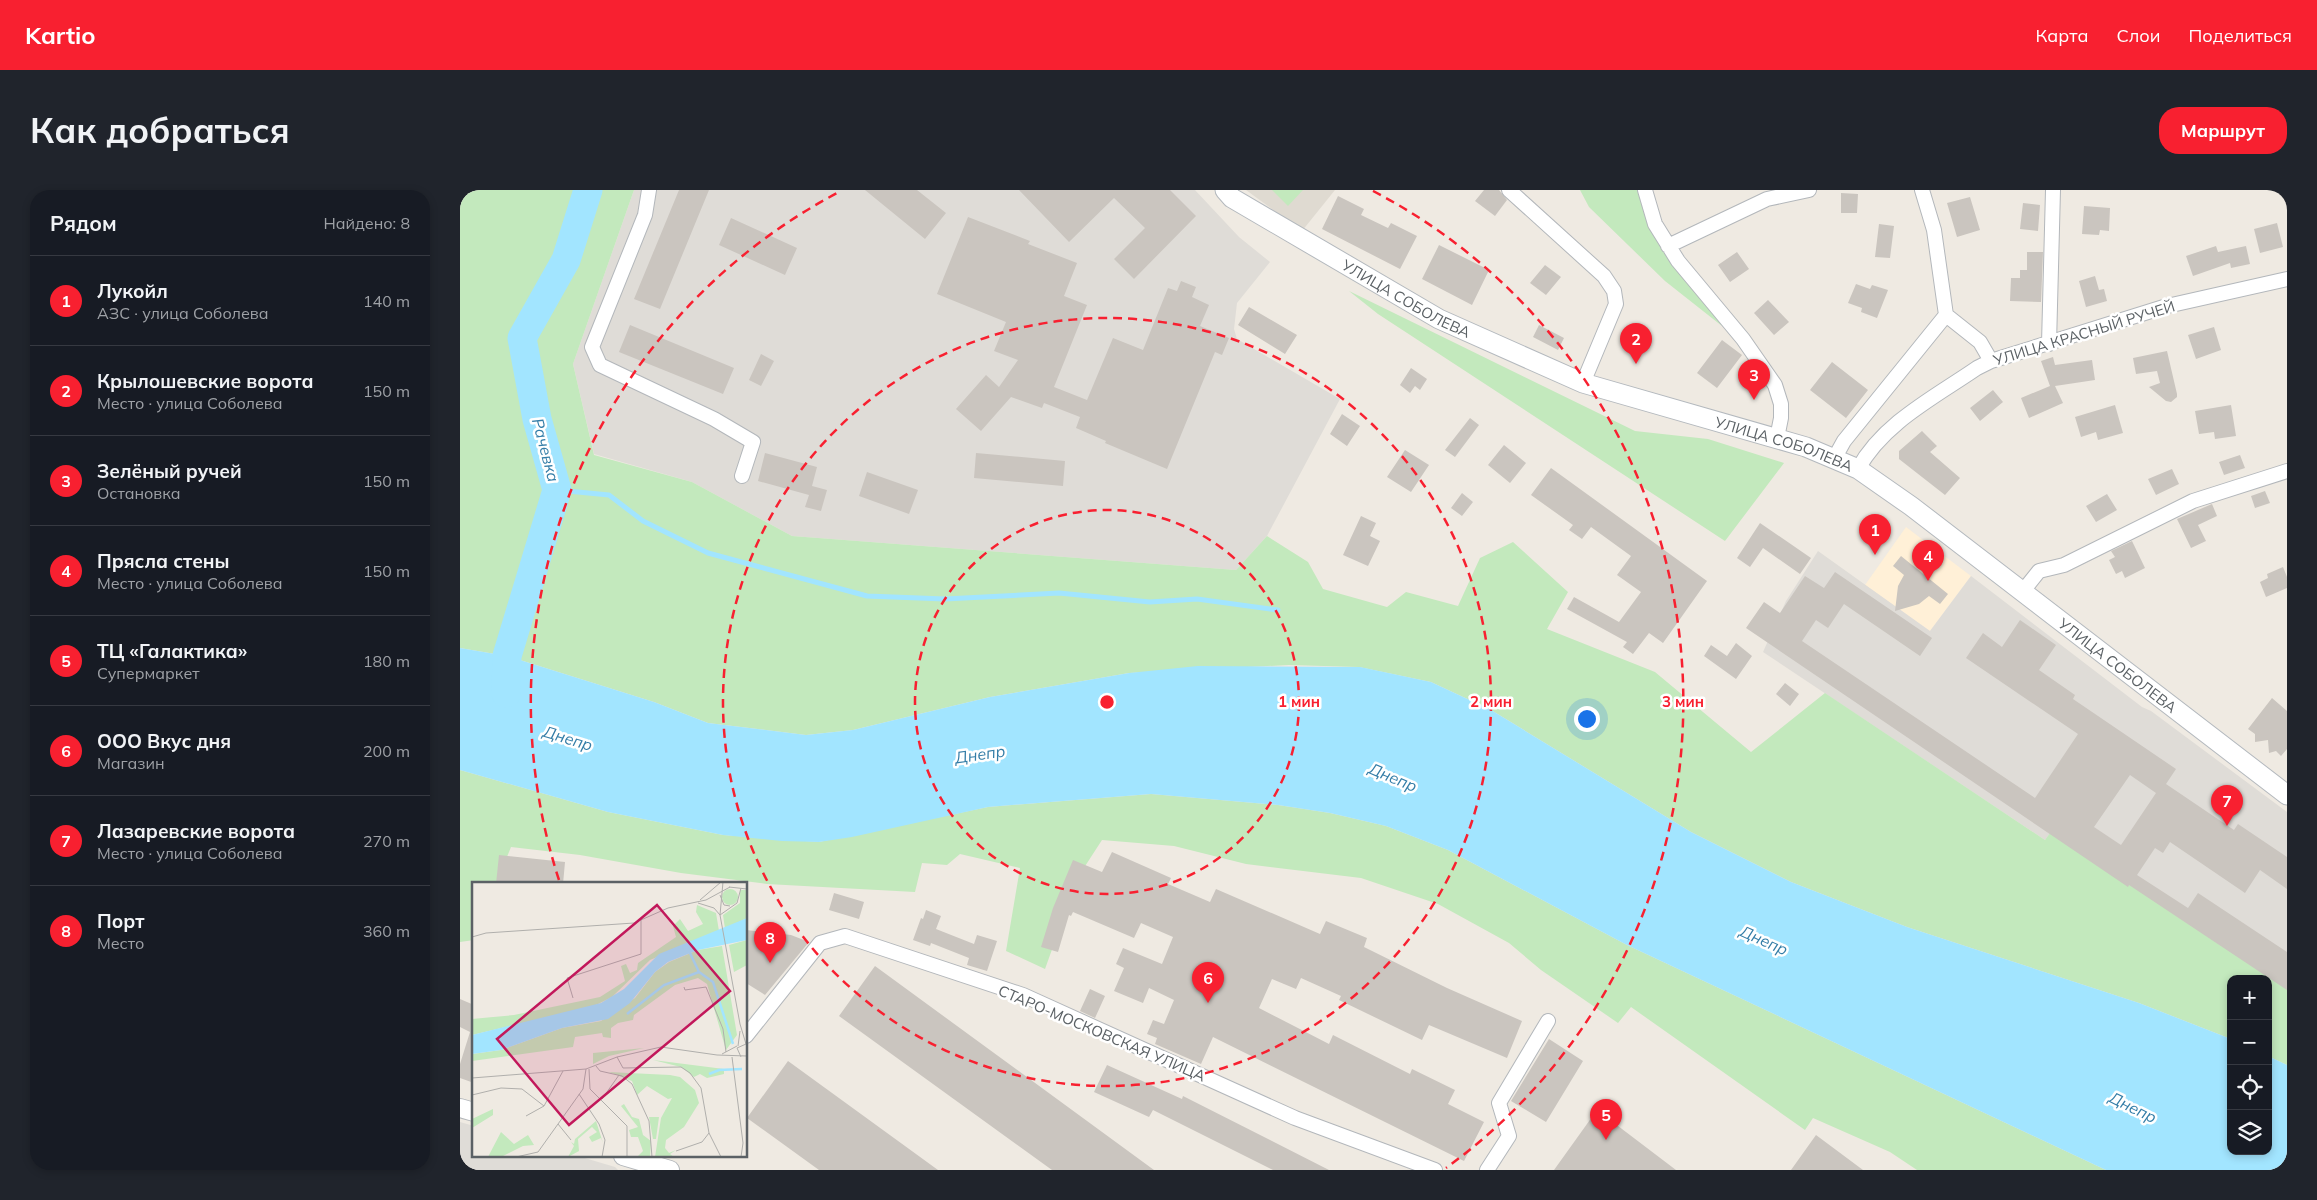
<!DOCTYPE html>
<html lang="ru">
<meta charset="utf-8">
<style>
body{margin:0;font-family:Mulish,sans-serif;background:#20242c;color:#f1f3f6}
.controls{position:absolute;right:15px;bottom:15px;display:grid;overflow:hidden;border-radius:10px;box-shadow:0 2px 8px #0003}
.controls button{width:45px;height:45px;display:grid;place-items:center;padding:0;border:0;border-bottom:1px solid #363941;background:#171b24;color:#f1f3f6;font:25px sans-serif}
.you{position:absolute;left:1126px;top:528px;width:18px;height:18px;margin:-12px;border:4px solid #fff;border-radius:50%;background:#1a73e8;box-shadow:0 0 0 8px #1a73e833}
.badge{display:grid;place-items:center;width:32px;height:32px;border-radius:50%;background:#f82030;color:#fff;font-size:16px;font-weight:700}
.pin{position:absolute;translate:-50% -41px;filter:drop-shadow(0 1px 2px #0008)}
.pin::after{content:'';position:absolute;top:26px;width:18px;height:15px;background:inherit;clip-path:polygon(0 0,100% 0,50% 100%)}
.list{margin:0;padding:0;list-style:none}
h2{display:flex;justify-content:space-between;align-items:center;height:65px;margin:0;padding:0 20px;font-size:21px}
h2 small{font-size:16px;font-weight:400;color:#9ea1a6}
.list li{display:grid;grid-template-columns:32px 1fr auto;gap:15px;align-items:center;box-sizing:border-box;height:90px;padding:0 20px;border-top:1px solid #363941}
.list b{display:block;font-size:19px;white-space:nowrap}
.list p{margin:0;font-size:16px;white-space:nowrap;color:#9ea1a6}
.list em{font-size:16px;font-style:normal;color:#9ea1a6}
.icon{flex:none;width:28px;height:28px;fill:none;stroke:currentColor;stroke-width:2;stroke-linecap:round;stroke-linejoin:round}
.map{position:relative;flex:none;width:1827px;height:980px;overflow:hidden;border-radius:20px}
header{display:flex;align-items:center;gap:30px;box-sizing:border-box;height:70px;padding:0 25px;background:#f82030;color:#fff}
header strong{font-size:24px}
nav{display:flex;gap:28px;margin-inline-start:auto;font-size:18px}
.intro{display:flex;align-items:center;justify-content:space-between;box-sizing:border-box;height:120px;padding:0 30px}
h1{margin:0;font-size:35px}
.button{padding:12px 22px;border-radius:20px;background:#f82030;color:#fff;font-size:18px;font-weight:700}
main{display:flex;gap:30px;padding:0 30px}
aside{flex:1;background:#171b24;border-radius:20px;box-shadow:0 2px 8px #0003}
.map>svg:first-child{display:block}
.commercial{fill:#fff0d7}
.industrial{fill:#dfdcd7}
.education{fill:#dfdad1}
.green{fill:#c3e9bd}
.water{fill:#a2e5ff}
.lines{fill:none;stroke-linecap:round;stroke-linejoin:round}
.stream{stroke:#a2e5ff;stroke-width:5}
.river{stroke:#a2e5ff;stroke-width:29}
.building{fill:#cac5bf;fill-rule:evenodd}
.minor-casing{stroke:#b3b7bb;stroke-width:16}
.tertiary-casing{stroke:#b3b7bb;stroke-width:20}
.secondary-casing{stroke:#b4b9be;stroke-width:21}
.minor{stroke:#fff;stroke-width:14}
.tertiary{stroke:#fff;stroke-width:18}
.secondary{stroke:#fff;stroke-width:19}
.ring{fill:none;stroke:#f82030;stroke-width:2.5;stroke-dasharray:9 6}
.labels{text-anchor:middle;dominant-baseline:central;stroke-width:5;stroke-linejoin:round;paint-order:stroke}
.street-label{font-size:15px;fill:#5b6165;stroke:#fff}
.water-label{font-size:16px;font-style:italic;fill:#337da7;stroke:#fff}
.inset-river{fill:none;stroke:#a2e5ff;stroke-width:2.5}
.inset-road{fill:none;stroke:#b0afac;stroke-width:1}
.view{fill:#c2185b;fill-opacity:0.15;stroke:#c2185b;stroke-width:2.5}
.inset-edge{fill:none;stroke:#5b6165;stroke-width:2.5}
.centre{fill:#f82030;stroke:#fff;stroke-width:2.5}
.ring-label{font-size:15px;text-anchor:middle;font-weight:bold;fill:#f82030;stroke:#fff;stroke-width:5;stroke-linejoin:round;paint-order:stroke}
</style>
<header>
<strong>Kartio</strong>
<nav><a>Карта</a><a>Слои</a><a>Поделиться</a></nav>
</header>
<div class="intro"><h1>Как добраться</h1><a class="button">Маршрут</a></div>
<main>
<aside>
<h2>Рядом<small>Найдено: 8</small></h2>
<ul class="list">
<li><span class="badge">1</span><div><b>Лукойл</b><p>АЗС · улица Соболева</p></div><em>140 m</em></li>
<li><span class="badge">2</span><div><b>Крылошевские ворота</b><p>Место · улица Соболева</p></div><em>150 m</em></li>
<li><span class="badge">3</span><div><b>Зелёный ручей</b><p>Остановка</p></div><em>150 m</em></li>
<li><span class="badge">4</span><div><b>Прясла стены</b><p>Место · улица Соболева</p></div><em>150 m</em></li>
<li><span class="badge">5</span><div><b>ТЦ «Галактика»</b><p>Супермаркет</p></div><em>180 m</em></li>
<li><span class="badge">6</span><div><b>ООО Вкус дня</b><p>Магазин</p></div><em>200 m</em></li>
<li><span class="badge">7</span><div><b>Лазаревские ворота</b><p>Место · улица Соболева</p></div><em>270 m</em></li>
<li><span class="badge">8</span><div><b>Порт</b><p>Место</p></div><em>360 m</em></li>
</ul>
</aside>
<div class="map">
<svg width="1827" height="980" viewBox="0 0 1827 980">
<rect width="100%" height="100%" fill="#efeae2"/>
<path class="commercial" d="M1446,337L1511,386L1470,441L1405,395Z"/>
<path class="industrial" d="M174,0H735L779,47L810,72L777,113L774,139L777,149L880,209L807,346L776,380L332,346L232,292L134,264L113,174Z
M1358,361L1470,441L1511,386L1682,517L1691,521L1827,622V796L1593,640L1585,650L1303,462L1326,411Z
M0,932L14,936V966H118L155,977L158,980H0Z"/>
<path class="education" d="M786,0H875L842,41Z"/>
<path class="green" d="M0,0H174L113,174L134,265L232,292L332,346L776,380L807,346L848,372L863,399L927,417L946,402L998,416L1020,368L1053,352L1108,402L1087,439L1195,482L1291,562L1365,503L1585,650L1593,639L1827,796V875L1808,866V789H1771V849L1679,813L1447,737L1331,692L1231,642L1031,520L971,492L899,477L829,475L669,483L530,507L393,540L346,545L248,533L194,512L47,466L0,458Z
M812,0H843L828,16Z
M1120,0H1178L1188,35L1262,136L1205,91L1129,17Z
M889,101L1175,241L1248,249L1324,273L1265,351L918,124Z
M0,580L148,622L263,645L359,652L528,617L691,604L818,615L870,623L926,636L988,660L1167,755L1646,980H1457L1430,962L1353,928L1345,940L1171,817L1158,833L1081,780L1049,753L978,714L901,688L786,674L714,656L642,650L618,687L585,779L546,761L560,678L500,664L487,675L462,673L455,702L307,694L221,683L120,665L51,657L36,694H14V750L0,752Z"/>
<path class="water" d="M0,458L47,466L194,512L248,533L346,545L393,540L530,507L669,483L738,476L900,477L971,492L1031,520L1231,642L1331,692L1447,737L1679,813L1771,849V961H1808V866L1827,875V980H1646L1167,755L988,660L926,636L870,623L818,615L691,604L528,617L392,647L359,652L322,651L263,645L148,622L0,580Z"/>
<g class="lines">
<path class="stream" d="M97,300L149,305L183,331L248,363L407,406L485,409L599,403L690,412L737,409L818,420"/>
<path class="river" d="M46,503L47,466L97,300L77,229L62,148L106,70L128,0"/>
</g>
<path class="building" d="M219,0H249L200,119L174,109Z
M405,0H457L486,23L465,49Z
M559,0H710L736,26L674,89L654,69L685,38L654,8L609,52Z
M1024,0H1039L1047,10L1035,26L1015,11Z
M1381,3L1398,4L1397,23H1381Z
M878,6L904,19L901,25L928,38L931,33L957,46L940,79L862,39Z
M1510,7L1520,40L1497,47L1487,13Z
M1563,13L1580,15L1578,41L1560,39Z
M1624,16L1650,18L1649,41L1640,40L1639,45L1622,44Z
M508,27L570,51L568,54L617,73L604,106L627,115L594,197L627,210L653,148L683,160L708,98L717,101L721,91L736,97L732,107L749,115L740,136L769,148L762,165L755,162L707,279L645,253L646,251L616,238L620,227L584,213L582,218L551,207L521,241L496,219L526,185L539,197L558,170L534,161L546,132L477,104Z
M271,28L337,58L325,85L259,55Z
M1817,33L1823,57L1800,63L1794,39Z
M1419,34L1434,36L1430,68L1415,67Z
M979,55L1029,80L1012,115L962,89Z
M1756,56L1758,62L1786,56L1790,74L1771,78L1770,73L1733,86L1726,66Z
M1277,62L1289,79L1270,92L1258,75Z
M1567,62H1583L1581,112L1550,111L1551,88H1560V80H1567Z
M1085,75L1101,87L1086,105L1070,93Z
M1635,86L1639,100L1644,99L1647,111L1626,117L1619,91Z
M1396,94L1410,99L1412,95L1428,100L1417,128L1401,122L1402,118L1388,113Z
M1308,110L1329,132L1314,145L1294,123Z
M789,117L837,145L825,164L778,135Z
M170,135L274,178L263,204L159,162Z
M1079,135L1104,148L1098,160L1073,147Z
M1754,137L1761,160L1736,169L1728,145Z
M1262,150L1282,165L1257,198L1237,183Z
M1707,161L1717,204V207L1711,212L1706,211L1689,197L1700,193L1697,181L1676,184L1673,168Z
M301,164L314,171L301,196L289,190Z
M1593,167L1595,175L1632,170L1635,190L1595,196L1603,213L1569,228L1561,208L1590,196L1581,171Z
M1372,172L1408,200L1386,228L1350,200Z
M951,178L967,189L960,200L955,196L950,203L940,195Z
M1533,200L1543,212L1520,231L1510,218Z
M1655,215L1663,243L1638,250L1636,242L1621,247L1615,227Z
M1771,215L1776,246L1755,249L1754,242L1739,244L1735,221Z
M882,224L900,236L887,256L870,244Z
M1010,228L1019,235L995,267L985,260Z
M1462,241L1477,256L1470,262L1500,288L1485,305L1439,269V261Z
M1044,255L1066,273L1050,293L1028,275Z
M945,260L969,275L951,302L927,287Z
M305,263L357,277L352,296L367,300L361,321L345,317L349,305L298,291Z
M516,263L605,271L603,296L514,288Z
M1780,265L1785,278L1764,285L1759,272Z
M1091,278L1247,391L1203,453L1189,443L1173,464L1163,457L1167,452L1107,419L1114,407L1159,432L1181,402L1157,385L1171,366L1131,337L1122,349L1109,340L1113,335L1071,305Z
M1712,279L1719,294L1696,305L1688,289Z
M407,282L458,300L449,324L399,306Z
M1805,301L1810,313L1795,318L1791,306Z
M1002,303L1013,312L1002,326L991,318Z
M1647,304L1657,320L1636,332L1626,316Z
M1752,314L1757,326L1738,335L1746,351L1731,358L1717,329Z
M901,326L916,333L910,346L920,351L908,376L883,365Z
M1300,333L1351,368L1340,384L1303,358L1290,377L1277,368Z
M1672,351L1685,378L1665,388L1662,381L1656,384L1649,370L1655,367L1651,361Z
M1441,366L1488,404L1480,414L1469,406L1459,414L1435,421L1438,396L1444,385L1433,376Z
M1823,377L1827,387V398L1806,407L1800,392L1808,388L1807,384Z
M1375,382L1472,448L1460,466L1384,414L1368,438L1356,430L1342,451L1575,608L1618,544L1506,468L1523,443L1542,457L1560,430L1596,455L1579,480L1615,505L1613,509L1716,579L1706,594L1774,640L1778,634L1827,667V699L1800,680L1785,703L1710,652L1703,663L1695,658L1677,685L1728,718L1738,703L1827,762V800L1669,695L1668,697L1286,438L1304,412L1320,423L1345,386L1364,398ZM1670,585L1696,603L1661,655L1634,637Z
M1276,453L1292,466L1276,489L1244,466L1251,455L1267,466Z
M1325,493L1339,504L1330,516L1316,504Z
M1812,508L1827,521V559L1821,566L1816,561L1809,563L1808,550L1795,552V544L1788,539Z
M652,662L711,688L708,694L750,712L756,699L860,744L866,731L907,748L904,757L987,798L1062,831L1047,868L969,835L962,850L879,810L881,806L841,788L836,799L812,789L799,818L869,854L873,845L950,884L952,879L995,900L988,914L1024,932L1004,971L753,847L741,874L695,854L697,848L687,844L693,830L704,834L714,810L689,798L683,813L654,801L664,778L656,774L663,758L702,774L713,747L681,733L674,748L613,722L611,726L609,725L598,762L581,757L593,718L613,670L642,682Z
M39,665L105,672L103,694H36Z
M374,703L404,712L399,729L369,720Z
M466,720L481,726L476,739L514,754L517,745L537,751L527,781L507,775L509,768L471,753L470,756L453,750L461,728L463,729Z
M286,740L331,745L349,752L305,805L286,793Z
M415,776L694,980H592L379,826Z
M630,799L645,806L635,828L620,821Z
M0,809L14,815V893L0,888V874L10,842L0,837Z
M1089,849L1123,871L1086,932L1051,911Z
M328,871L478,980H359L287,928Z
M647,875L722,909L723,906L869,980H813L693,920L689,927L634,902Z
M1137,920L1216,980H1094Z
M1356,945L1403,980H1331Z"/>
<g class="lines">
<g class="minor-casing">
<path id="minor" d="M189,0L185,25L132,157L140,175L254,229L293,252L282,286
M1049,0L1144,86L1154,101L1156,114L1123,193
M1185,0L1195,34L1218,71L1283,149L1315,195L1321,214V228L1317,248
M1208,56L1307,9L1349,0
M1486,125L1520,152L1531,171
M1589,154L1593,0
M1374,269L1384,251L1486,125L1474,40L1462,0
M1398,279C1423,233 1475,207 1517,178L1531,171L1707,116L1827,89
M1563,401L1579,381L1604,375L1733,311L1827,281
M286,846L360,753L385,746L563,805L835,928L975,980
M1027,980L1049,946L1039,913L1088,831"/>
</g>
<g class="tertiary-casing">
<path id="tertiary" d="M0,918L14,922
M163,966L210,980"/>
</g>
<g class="secondary-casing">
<g id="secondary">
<path id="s1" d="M765,0L772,8L979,129L1123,193L1346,257L1398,279L1451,316L1827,605"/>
</g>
</g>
<use href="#minor" class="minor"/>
<use href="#tertiary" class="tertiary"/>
<use href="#secondary" class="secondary"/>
</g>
<g class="ring">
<circle cx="647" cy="512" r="192"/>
<circle cx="647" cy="512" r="384"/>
<path d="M99 690A576 576 0 0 1 381 1M913 1A576 576 0 0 1 986 978"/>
</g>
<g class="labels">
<g class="street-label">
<text stroke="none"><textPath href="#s1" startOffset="212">УЛИЦА СОБОЛЕВА</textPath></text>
<text transform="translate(1624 143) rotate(-17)">УЛИЦА КРАСНЫЙ РУЧЕЙ</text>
<text stroke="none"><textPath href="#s1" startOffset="618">УЛИЦА СОБОЛЕВА</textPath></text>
<text stroke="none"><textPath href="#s1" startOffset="1022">УЛИЦА СОБОЛЕВА</textPath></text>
<text transform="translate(642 843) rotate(23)">СТАРО-МОСКОВСКАЯ УЛИЦА</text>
</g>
<g class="water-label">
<text transform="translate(86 260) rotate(75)">Рачевка</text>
<text transform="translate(108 548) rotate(17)">Днепр</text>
<text transform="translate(520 564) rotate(-8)">Днепр</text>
<text transform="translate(933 587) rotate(23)">Днепр</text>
<text transform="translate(1304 750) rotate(24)">Днепр</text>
<text transform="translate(1673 917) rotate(26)">Днепр</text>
</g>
</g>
<g transform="translate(12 692)">
<rect width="275" height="275" fill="#efeae2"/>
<path d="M250 15a8 8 0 1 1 16 0a8 8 0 1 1-16 0ZM268,8H275V36L253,47L251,33L268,21ZM225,23L244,31L247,49L178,78L140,115L122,124L0,153V137L42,133L128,115L153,99L149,84L154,82L158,91L165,88L166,81L204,55L201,44L208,37L216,49L231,42L224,30ZM275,58V83L262,90L257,63ZM250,64L265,153L254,168L235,102L226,96L203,103L162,133L161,138L146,141L139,146V156L131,155L130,151L103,155L101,165L0,179V172L29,168L90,146L129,139L163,116L183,90L197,80L226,68ZM172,166L137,174L121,182V171ZM181,178L252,187V192L235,196L228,192L222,195L209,185ZM137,190L198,193L208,195L223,208L227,221L212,245L194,258L193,266L197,271L204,268L198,272L202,275H183L189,236L200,216L196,217L175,204L165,213L160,199ZM152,222L160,235L167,237L171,253L179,259L178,275H165L171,269L166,255H159L157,248L166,245L149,224ZM21,227V233L0,246V237ZM177,235H187L184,257H181ZM124,239L131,261L129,256L120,260L117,255L125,250L120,245L106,257L107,269L96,275L102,264L99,260L102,262L103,257ZM29,250L42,262L56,253L62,263L51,264L29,275H16Z" fill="#c3e9bd"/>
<path d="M275,36V58L226,68L196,80L183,90L158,121L136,137L90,146L29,168L0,172V153L129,121L152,107L187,72Z" fill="#a2e5ff"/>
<path class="inset-river" d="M217,69L227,90L241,100L261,162M155,132L192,103L227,90M237,192L247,188L270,187"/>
<path class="inset-road" d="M251,0L248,33L268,142L274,162M257,5L275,7M248,13L252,23L258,24M228,18L249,0M226,21L242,26L248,33L265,21L269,6M0,55L14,51L162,41L196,26L234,18L258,5M212,105L213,108L234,105L251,147L254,170M101,116L95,96L169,72V37M266,164L268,149M250,172L265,164M145,175L151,186L209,185L218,191L229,206L237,251L249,275M260,175L271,261L269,275M269,175L265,166L274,162M124,184L128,189L150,194L160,202L177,239L180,275M117,187L118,207L155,244V275M0,196L114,187L145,175L189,165L245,173L275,174M107,212L127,242L133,258L130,275M0,213L29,206L50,207L72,224M130,217L147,193M54,234L72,224L91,189M86,242L99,258M204,269L230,260L237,251M44,275L66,270L111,207L114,187"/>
<path class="view" d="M185,23L258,109L97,243L25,157Z"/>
<rect width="275" height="275" class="inset-edge"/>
</g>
<circle cx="647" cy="512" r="8" class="centre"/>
<g class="ring-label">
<text x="839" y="517">1 мин</text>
<text x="1031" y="517">2 мин</text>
<text x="1223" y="517">3 мин</text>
</g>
</svg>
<div class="controls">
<button>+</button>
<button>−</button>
<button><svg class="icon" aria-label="locate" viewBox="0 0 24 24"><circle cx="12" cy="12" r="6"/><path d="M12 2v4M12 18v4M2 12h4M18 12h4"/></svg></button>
<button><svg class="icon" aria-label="layers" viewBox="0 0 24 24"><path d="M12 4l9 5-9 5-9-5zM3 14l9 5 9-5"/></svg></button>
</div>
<div class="you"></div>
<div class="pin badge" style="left:1415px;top:365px">1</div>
<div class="pin badge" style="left:1176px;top:174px">2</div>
<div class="pin badge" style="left:1294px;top:210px">3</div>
<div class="pin badge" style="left:1468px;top:391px">4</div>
<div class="pin badge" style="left:1146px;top:950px">5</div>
<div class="pin badge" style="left:748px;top:813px">6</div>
<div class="pin badge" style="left:1767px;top:636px">7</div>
<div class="pin badge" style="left:310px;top:773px">8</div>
</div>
</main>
